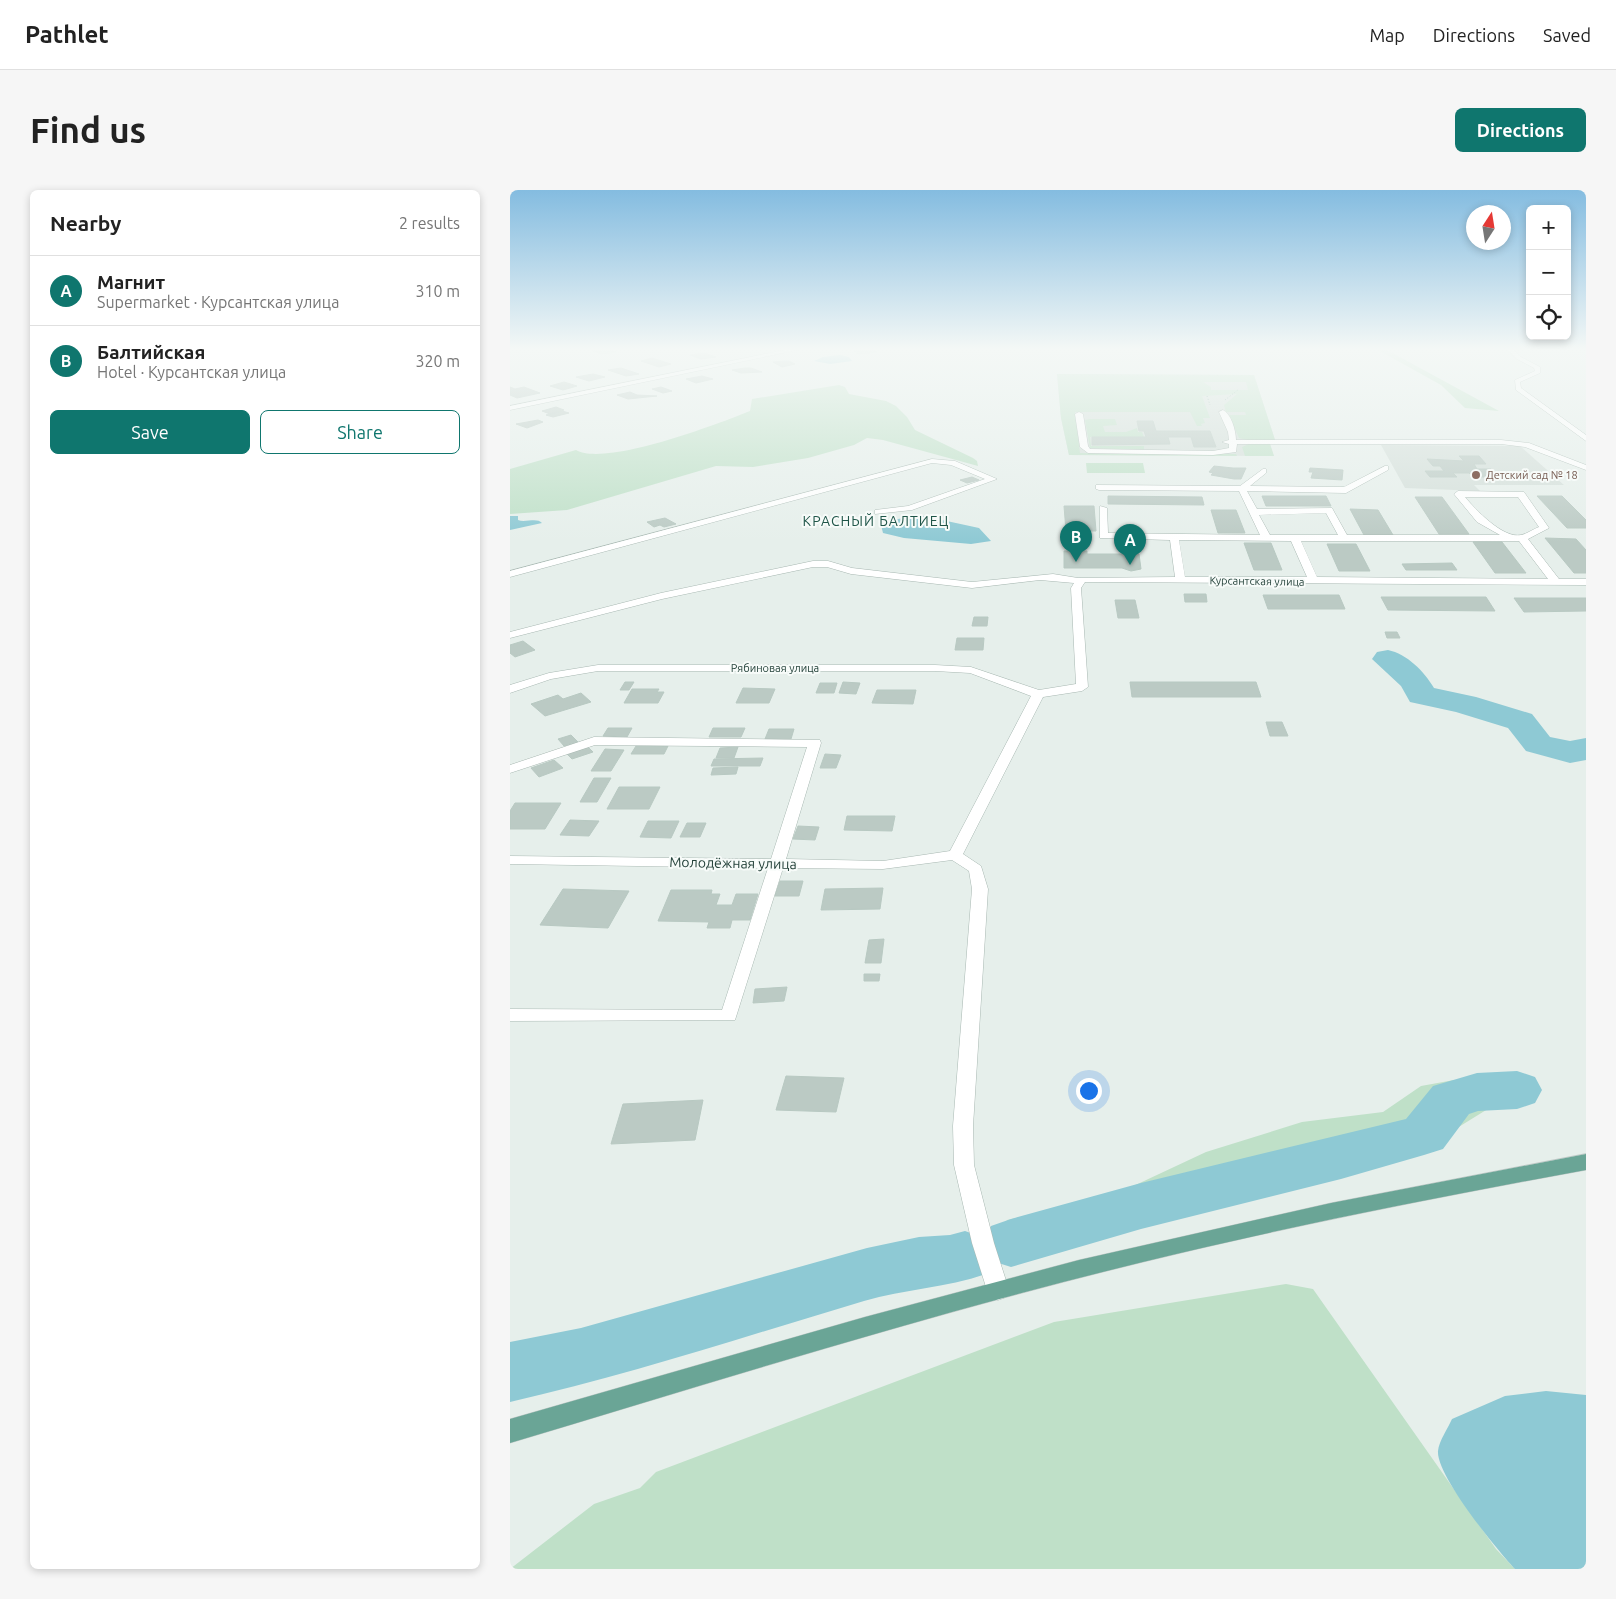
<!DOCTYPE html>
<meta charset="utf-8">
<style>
body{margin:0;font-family:Ubuntu,sans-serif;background:#f6f6f6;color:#222}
.controls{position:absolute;right:15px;top:15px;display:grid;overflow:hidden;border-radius:8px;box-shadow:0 2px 8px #0003}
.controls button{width:45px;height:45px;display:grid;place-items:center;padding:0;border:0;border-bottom:1px solid #e0e0e0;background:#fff;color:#222;font:25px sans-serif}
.compass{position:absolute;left:956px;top:15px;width:45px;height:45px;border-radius:50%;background:#fff;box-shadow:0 2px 8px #0003;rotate:12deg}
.you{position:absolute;left:578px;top:900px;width:18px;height:18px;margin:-12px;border:4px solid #fff;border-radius:50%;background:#1a73e8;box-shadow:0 0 0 8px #1a73e833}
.badge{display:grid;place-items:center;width:32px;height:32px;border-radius:50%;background:#0f766e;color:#fff;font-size:16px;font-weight:700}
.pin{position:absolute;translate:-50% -41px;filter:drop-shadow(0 1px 2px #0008)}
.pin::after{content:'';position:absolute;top:26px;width:18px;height:15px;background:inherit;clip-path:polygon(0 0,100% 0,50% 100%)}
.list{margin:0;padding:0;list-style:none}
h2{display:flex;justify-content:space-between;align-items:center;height:65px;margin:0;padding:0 20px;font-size:21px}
h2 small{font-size:16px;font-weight:400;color:#767676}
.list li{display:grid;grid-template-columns:32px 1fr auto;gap:15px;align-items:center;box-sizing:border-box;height:70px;padding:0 20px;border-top:1px solid #e0e0e0}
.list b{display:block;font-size:19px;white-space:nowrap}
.list p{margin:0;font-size:16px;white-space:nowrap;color:#767676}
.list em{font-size:16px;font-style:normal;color:#767676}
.actions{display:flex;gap:10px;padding:15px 20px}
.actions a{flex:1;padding:11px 0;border:1px solid #0f766e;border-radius:8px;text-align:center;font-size:18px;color:#0f766e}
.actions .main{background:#0f766e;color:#fff}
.icon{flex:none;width:28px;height:28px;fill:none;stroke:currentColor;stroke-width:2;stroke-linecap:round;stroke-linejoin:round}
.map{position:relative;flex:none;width:1076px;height:1379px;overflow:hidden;border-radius:8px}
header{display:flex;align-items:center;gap:30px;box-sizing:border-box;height:70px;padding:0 25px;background:#fff;border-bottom:1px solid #e0e0e0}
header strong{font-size:24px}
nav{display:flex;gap:28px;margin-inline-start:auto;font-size:18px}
.intro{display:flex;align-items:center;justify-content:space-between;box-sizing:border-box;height:120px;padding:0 30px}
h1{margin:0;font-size:35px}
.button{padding:12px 22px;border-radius:8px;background:#0f766e;color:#fff;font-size:18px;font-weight:700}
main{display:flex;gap:30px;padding:0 30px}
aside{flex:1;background:#fff;border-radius:8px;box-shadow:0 2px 8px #0003}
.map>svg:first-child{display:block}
.built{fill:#d4dfda}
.green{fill:#bfe0c8;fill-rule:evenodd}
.water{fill:#8ec9d4}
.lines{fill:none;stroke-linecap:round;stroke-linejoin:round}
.river{fill:#8ec9d4;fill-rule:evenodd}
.building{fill:#bbcac4;stroke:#b8c9c2}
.minor-casing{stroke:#a8b8b2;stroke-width:1}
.major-casing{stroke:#c2cac8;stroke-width:1}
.path{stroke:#86b3a5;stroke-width:1;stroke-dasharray:1 2;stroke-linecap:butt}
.minor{fill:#fff;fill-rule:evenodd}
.major{fill:#6aa596;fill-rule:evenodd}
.education-dot{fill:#8d6e63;stroke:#f7fbf9;stroke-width:2}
.labels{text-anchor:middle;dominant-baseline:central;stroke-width:4;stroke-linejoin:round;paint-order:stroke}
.far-education-label{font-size:11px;fill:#785e54;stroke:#f7fbf9;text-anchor:start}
.far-street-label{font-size:11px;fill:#24423a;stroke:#f7fbf9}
.far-quarter-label{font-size:14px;letter-spacing:1px;fill:#1f5548;stroke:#f7fbf9}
.street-label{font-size:14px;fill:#24423a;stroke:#f7fbf9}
</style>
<header>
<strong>Pathlet</strong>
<nav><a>Map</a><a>Directions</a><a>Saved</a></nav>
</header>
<div class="intro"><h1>Find us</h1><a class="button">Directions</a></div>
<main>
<aside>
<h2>Nearby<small>2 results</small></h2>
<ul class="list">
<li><span class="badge">A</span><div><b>Магнит</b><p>Supermarket · Курсантская улица</p></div><em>310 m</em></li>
<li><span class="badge">B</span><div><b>Балтийская</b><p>Hotel · Курсантская улица</p></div><em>320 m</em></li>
</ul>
<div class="actions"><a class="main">Save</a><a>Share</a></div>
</aside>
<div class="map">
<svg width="1076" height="1379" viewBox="0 0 1076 1379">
<rect width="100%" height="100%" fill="#e6efeb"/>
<path class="built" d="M547,184L744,185L765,250L760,254L764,266L559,265L551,228Z
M871,255L1010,256L1054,295H964L970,301L895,298Z"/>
<path class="green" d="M868,160H877L989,221L955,218L931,195Z
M547,184L744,185L765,250L741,251L729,248L719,225H736L735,222H716L714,215L727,204L692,206L700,228H693L695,233L691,234L692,236H687L680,222H565L570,263L726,264L727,266L559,265L551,228ZM693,192H736L738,200H701V197Z
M329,195L335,197L339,204L376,211L386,216L397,227L405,240L463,268L467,271L468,276L373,250L357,248L344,255L298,268L243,277L206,276L57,320L0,324V279L66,260C95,277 208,234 240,221L242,209Z
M580,229H605L607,235L593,236L595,242H616L627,238L628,242H632L634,247H580L581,256H634V260L580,258L575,230Z
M739,254H760L764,266H735L732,257Z
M576,273H633L635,283H577Z
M944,890L981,917L926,951L833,979L561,1043L536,1052L501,1046L493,1039L497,1030L602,1006L696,962L792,932L873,922L911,896Z
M776,1094L803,1099L986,1359L1005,1379H0L84,1314L130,1298L146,1282L544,1132Z"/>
<path class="water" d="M330,165L339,167L342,171L320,174L304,171L313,167Z
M409,325L469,338L481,351L461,354L394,348L373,343L371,335L383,330Z
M0,326H8V330C15,333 27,327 32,333L0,340Z
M1036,1201L1076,1205V1379H1005C987,1360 926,1285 928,1261C929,1251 938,1238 942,1229L995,1206Z"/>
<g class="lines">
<path class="river" d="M878,460C897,464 914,481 924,498L966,507L1022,524L1040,547L1060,551L1076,548V570L1060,573L1016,561L998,538L946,522L900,512L891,496L862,469L867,462Z
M1007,881L1025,887L1032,900L1025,913L1007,919L968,921L959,924L933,959L914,965L831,989L631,1039L501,1077L482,1071L476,1084C436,1098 394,1099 354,1111C236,1146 120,1185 0,1212V1152L71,1138L357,1058L409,1047L440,1045L455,1041L475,1048L481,1036L501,1029L631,993L896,929L923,896L967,883Z"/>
</g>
<path class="building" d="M100,160L106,162L92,164L83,161Z
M365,160L367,162L348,164L344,161Z
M194,163L206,167L191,169L180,165Z
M142,168L161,174L149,177L131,171Z
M274,171H279L285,174L272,177L263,172Z
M111,178L129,184L116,186L98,180Z
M235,178H241L252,182L231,183L222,180Z
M83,184L95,187L79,191L66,187Z
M192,186L203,189L186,193L176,189Z
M54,192L67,196L53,200L40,196Z
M0,197L5,199L14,197L30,203L7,208L0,205Z
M151,197L162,201L153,203L142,199Z
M120,202L127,205L147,206L118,209L107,205Z
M46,217L54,220L40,224L32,221Z
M52,221L59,223L43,227L36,225Z
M28,230L33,232L17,238L6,234Z
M627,231H643L646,241H700L706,257H684L681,247H658L660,254L582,255V247H636L634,241H629Z
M949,266H969L976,274H964L967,279H981L988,287H963L959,283H943L947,287H920L915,281H934L930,276H923L917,269L954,271Z
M704,276L723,278H736L731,289H724L701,285L703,283L699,282Z
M800,278L833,280L832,290L801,288L803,282H799Z
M462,287L469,290L457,293L450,290Z
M598,306L692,307L694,315L598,314Z
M752,306H816L821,316H756Z
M1027,306H1052L1076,330V338H1057Z
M905,307H932L959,344H929Z
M554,316H584L586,341H556Z
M840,319L868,320L883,345H854Z
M701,320H726L735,343H708Z
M155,328L166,334L154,337L150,335L144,337L137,332Z
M1035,348L1066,349L1076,360V383H1064Z
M963,352H992L1016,383H985Z
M734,353H761L772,380H744Z
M817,354H846L860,381H829Z
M554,361H577V364H629L631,379L621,381L612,378H554Z
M942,373L947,380H896L892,374Z
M674,404H696L697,412H675Z
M753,405H829L835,419H758Z
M871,407H976L985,421L878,420Z
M1004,408H1076V421L1014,422Z
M605,410H625L629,428H608Z
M464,427H478L477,436H462Z
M875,442H887L890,448H877Z
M447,448H474L473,460H445Z
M13,451L25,460L5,467L0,463V455Z
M115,492H124L119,500H110Z
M333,492L350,493L346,504L329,503Z
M620,492H746L751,507H622Z
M310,493H327L324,503H306Z
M233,498L265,499L259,513H226Z
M122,499H149L147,502H154L148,513H114Z
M367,500H406L403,514L362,513Z
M71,503L81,512L35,526L21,514L48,505L53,509Z
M756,532H772L778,546H760Z
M98,538H122L117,547L93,546Z
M203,538H235L231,547H199Z
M259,539H284L281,549H255Z
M61,545L68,552L54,556L48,549Z
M126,556H158L154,564H121Z
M78,557L83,562L62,569L57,564Z
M228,557L224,568H206L210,558Z
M95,559L114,560L101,581H81Z
M315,564L331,565L326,578H310Z
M253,568L250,576H201L204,569Z
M44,570L53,578L29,587L21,578Z
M228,577L226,584L201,585L203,578Z
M84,588H101L87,612H70Z
M109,597H150L139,619H97Z
M5,613H51L35,639H0V621Z
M337,626H385L382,641L334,640Z
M60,630L89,631L79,646L50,645Z
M138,631H169L161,648L130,647Z
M177,633H196L190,647H170Z
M288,636L309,637L305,650L283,649Z
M270,691H293L289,706H265Z
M373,698L370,719L311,720L315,699Z
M53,699L119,701L98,738L30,735Z
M161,700H202L201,704H210L206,715H222L226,704H248L240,730H222L220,738H197L199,732L148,731Z
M374,749L371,773H355L359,750Z
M354,784H370L369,791H354Z
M277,797L274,811L243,813L245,799Z
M276,886L334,888L326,922L266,920Z
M193,910L185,950L101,954L113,914Z"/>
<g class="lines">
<g class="minor-casing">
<path id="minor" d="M275,160H287L0,220V216Z
M998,160H1004L1011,167L1030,177V183L1010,192L1011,198L1076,245V251L1006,200L1005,190L1025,181L1024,178L1007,169Z
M713,220C721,224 726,240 726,250H991L1019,253L1076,275V280L1015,257L991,254H727L726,262L703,265L578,263L570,257L565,224L569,222L573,224L578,256L580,259L703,261L719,258V254L712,252L719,250L718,242L709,222Z
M422,269L445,271L487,289L402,320L365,324V320L398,316L475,289L441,275L422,273L0,387V381Z
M875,276H878V280L836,303L737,301L747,319L822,318L837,345H990L967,332L944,304L948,301L1014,302L1039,338L1018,349L1049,389H1076V395L575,392L571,398L578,497L572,501L533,507L453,664L471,676L478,699L463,936L464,975L484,1053L499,1100L496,1107L488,1110L480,1107L477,1100L462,1053L444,975L443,936L462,699L459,681L442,670L373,679L273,678L225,830L0,831V819L212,820L258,678L0,674V666L261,669L297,557L85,555L0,583V575L84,547L310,550L311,553L276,669L373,671L440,661L521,506L460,483L425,481H88L41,489L0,503V495L39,483L88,475H425L461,477L529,500L566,494L561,398L564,393L530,390L462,398L341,384L317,377H303L152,409L0,448V442L151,403L303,371H318L342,378L462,392L543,384L568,388L665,387L660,350L590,348V316L597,318L598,343L750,345L729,301L589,300L586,299V295L730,296L753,279H756V283L740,296L834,297ZM955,307H1008L1029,337C1023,339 1017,344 1011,345C993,349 965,319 955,307ZM816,323L828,345H760L749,325ZM669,350L781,351L797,387H675ZM791,351H1009L1038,389L807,387Z"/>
</g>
<g class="major-casing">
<path id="major" d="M1076,964V980C928,1007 780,1036 633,1072C420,1124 210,1190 0,1253V1229L355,1127L569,1070L821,1013Z"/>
</g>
<path class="path" d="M697,206L700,215
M715,210L729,199"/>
<use href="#minor" class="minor"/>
<use href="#major" class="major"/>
</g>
<linearGradient id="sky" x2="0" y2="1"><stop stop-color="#84bce0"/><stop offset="0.45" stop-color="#f4f8f6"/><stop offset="1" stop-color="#f4f8f6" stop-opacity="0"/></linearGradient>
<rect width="1076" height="353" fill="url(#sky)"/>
<circle class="education-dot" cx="966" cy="285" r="5"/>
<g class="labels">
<g class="far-education-label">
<text x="976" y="285">Детский сад № 18</text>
</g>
<g class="far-street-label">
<text transform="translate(747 391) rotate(1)">Курсантская улица</text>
<text x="265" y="478">Рябиновая улица</text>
</g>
<g class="far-quarter-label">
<text x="366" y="331">КРАСНЫЙ БАЛТИЕЦ</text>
</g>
<g class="street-label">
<text transform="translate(223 673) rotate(1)">Молодёжная улица</text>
</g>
</g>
</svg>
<div class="controls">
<button>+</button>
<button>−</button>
<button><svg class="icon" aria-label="locate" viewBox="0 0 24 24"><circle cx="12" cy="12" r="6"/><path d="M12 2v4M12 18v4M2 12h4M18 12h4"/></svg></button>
</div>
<svg class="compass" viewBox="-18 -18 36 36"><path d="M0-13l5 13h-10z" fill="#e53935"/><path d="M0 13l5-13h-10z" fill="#767676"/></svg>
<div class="you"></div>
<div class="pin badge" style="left:620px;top:375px">A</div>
<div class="pin badge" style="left:566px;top:372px">B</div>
</div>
</main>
